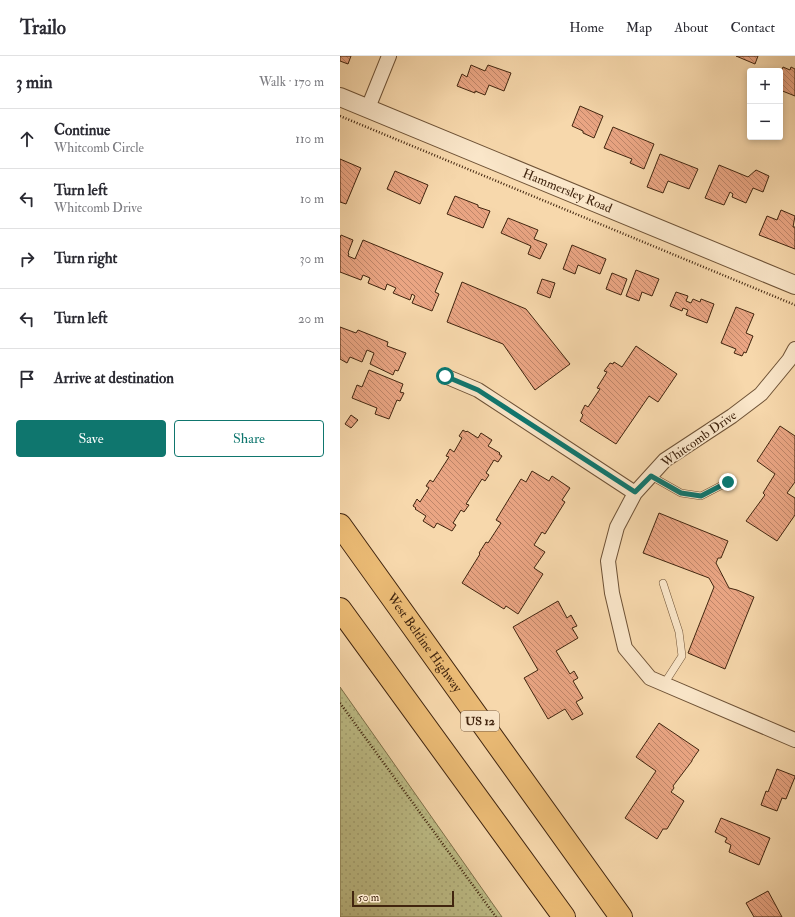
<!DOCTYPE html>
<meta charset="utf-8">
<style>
body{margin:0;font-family:"IM FELL Double Pica",serif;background:#f7f7f7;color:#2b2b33}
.controls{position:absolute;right:12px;top:12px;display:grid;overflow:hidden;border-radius:4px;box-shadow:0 2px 6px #0003}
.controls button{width:36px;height:36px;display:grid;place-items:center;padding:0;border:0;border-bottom:1px solid #e1e1e2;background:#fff;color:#2b2b33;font:20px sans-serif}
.scale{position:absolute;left:12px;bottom:10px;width:102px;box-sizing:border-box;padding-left:4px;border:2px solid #41250f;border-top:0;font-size:11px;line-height:14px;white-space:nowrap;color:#41250f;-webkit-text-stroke:3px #fae6c9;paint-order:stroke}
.stop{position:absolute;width:12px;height:12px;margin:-9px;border:3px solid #0f766e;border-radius:50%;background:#fff}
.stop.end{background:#0f766e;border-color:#fff;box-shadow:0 1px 4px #0008}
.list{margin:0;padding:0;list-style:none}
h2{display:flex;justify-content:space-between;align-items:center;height:52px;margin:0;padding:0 16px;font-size:17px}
h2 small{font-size:13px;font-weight:400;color:#7c7c81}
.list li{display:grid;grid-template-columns:26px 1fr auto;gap:12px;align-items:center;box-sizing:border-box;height:60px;padding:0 16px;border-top:1px solid #e1e1e2}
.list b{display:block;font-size:15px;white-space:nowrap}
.list p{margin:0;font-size:13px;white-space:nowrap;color:#7c7c81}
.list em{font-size:13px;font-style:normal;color:#7c7c81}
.actions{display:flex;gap:8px;padding:12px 16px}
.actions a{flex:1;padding:9px 0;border:1px solid #0f766e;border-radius:4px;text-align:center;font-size:14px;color:#0f766e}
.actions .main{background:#0f766e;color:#fff}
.icon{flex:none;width:22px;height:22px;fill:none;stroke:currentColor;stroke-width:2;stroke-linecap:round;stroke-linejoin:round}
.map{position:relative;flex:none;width:455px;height:861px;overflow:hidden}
header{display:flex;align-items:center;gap:24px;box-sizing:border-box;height:56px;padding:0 20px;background:#fff;border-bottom:1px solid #e1e1e2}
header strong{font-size:19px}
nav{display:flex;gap:22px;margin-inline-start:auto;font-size:14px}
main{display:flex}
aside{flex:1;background:#fff}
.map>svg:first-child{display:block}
.grass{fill:url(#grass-dots);stroke:#80724c}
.building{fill:url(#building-back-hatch);stroke:#41250f}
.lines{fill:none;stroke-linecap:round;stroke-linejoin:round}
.service-casing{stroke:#6e5236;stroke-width:8}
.minor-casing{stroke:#6e5236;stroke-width:16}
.tertiary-casing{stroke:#6e5236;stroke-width:20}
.motorway-casing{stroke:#41250f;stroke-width:24}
.path{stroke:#41250f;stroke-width:2.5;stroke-dasharray:1 2;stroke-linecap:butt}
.service{stroke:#fae6c9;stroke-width:7}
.minor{stroke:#fae6c9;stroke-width:14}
.tertiary{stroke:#fae6c9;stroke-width:18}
.motorway{stroke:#ecbc76;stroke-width:22}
.route{stroke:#0f766e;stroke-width:5}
.labels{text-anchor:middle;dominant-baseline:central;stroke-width:3.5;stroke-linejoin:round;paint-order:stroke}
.shield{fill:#fae6c9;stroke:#785f47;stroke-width:1}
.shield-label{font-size:12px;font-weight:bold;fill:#41250f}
.street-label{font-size:13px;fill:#41250f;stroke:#fae6c9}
</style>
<header>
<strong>Trailo</strong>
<nav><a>Home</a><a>Map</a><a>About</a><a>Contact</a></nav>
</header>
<main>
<aside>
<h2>3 min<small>Walk · 170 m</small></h2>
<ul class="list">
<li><svg class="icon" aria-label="ahead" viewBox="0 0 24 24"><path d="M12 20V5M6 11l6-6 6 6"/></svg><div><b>Continue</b><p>Whitcomb Circle</p></div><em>110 m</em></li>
<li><svg class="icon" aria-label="left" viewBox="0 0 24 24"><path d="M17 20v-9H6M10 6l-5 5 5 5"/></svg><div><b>Turn left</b><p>Whitcomb Drive</p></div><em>10 m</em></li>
<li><svg class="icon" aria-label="right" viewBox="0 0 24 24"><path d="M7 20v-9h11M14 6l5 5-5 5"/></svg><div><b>Turn right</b></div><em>30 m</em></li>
<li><svg class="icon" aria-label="left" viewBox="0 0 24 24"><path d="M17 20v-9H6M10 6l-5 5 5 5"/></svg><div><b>Turn left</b></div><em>20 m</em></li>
<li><svg class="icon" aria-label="arrive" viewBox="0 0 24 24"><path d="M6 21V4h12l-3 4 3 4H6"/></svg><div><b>Arrive at destination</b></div></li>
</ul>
<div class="actions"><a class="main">Save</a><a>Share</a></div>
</aside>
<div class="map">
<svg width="455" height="861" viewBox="0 0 455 861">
<defs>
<pattern id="grass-dots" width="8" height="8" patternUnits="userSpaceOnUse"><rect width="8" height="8" fill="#bebe88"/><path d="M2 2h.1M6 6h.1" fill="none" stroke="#a4a374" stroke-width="1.8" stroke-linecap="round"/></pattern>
<pattern id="building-back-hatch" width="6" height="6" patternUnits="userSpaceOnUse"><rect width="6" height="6" fill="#eaa583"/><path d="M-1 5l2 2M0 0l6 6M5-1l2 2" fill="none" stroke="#bf866a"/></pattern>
</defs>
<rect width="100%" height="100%" fill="#f7d8ac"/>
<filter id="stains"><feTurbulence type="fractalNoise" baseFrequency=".005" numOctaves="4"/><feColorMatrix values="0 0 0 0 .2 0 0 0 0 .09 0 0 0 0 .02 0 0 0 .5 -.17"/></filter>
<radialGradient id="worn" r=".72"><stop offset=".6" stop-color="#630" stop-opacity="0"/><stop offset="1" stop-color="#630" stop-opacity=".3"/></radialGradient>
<path class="grass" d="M0,631L162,861H0Z"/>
<path class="building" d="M0,0H11L8,8L0,5Z
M396,0H418L415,8Z
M131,9L145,15L148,9L171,17L164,35L149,29L145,39L135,35V37L117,30L122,18L127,21Z
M443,11L450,14L451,11L455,13V40L440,34V18Z
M240,50L263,60L254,82L243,77V75L232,70Z
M273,71L314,88L304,113L290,107L292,103L264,92Z
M320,98L358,113L349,133L328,125L323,137L307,131Z
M0,103L21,112L6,148L0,146Z
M379,109L408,121L416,114L429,120L423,136L413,132L406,147L392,141L393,138L390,136L384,149L365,142Z
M55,115L88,129L80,148L47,133Z
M115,140L138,149V151L150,155L143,172L107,158Z
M441,154L455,160L453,171H455V193L419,179L427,160L437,164Z
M168,162L198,174L194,183L207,188L200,203L188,198L191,190L161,177Z
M1,179L13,184L8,197L9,198L8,200L15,203L23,184L103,217L95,236L99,238L92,255L72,247L75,240L72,238L70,244L53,237L56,232L47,228L45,234L28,227L30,222L23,219L21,224L0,216V182Z
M232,189L266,203L260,218L238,209L235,218L223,213Z
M296,214L319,223L312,240L302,236L299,245L286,240Z
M272,217L287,223L281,239L266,233Z
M202,223L215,227L210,242L197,237Z
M122,226L186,253L230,308L195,334L163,288L107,266Z
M336,236L348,240L346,245L351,247L353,243L360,246L361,243L374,248L367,267L346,259L348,254L343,252L342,255L330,250Z
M396,251L414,258L406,277L413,280L406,297L404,296L402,300L394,297L396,293L381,287Z
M0,271L16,277L18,274L48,286L47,290L66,297L58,315L55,314L53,319L30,308L34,297L27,294L22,306L10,301L7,307L0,303Z
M296,290L337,318L318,346L309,340L276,388L240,365L243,359L241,357L245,349L248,351L260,333L257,332L267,316L264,315L270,307L273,308L274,306L282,311Z
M29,314L63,328L60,336L64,337L60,345L57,344L49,363L35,358L37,352L12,342L17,329L22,331Z
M11,359L18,364L11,372L5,368Z
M440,370L455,380V426L447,437L455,442V459L437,485L406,465L425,439L423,437L435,418L417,405Z
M123,374L126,376L127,375L138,382L141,377L152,384L148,390L160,397L159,398L162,400L158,406L154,404L146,417L149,419L145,425L142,423L126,448L129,449L124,456L121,454L113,467L116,469L112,475L97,467L94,472L83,465L86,460L75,453L76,452L73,450L77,443L80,446L89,432L86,430L90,424L93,426L109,401L106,400L110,393L114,396L122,382L119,380Z
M192,415L209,425L212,420L230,432L222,444L225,446L205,478L202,476L194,489L205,496L194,512L203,518L178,558L166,550L164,553L122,527L140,498L139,497L146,486L148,487L161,467L156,464L181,423L186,426Z
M319,457L388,485L381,502H378L376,507L389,532L397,534L414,541L385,613L348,597L374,531L369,522L303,497Z
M218,545L227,562L231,559L237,570L232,572L238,582L216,595L230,618L234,615L238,622L233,625L243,642L236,646L243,658L232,664L225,653L208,663L184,622L198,614L173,571Z
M319,667L359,694L352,704V705L333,730L334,732L331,736L344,745L327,773H323L317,783L285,762L316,715L296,701Z
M437,713L455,720V721L446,743L442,742L437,755L421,749L426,735L428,736Z
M381,762L430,782L419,809L389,796L391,789L385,786L387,782L375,776Z
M428,835L442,861H414L406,847Z"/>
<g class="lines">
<g class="service-casing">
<path id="service" d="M311,420L341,437L361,440L388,426
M323,527L339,576L342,600L324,628"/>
</g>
<g class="minor-casing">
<path id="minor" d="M28,52L49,0
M455,293L449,304L421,338L392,360L325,404L295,437L277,471L268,505L272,537L285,592L310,622L455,684
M105,320L138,334L295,437"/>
</g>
<g class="tertiary-casing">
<g id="tertiary">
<path id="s1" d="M0,41L455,229"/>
</g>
</g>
<g class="motorway-casing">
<g id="motorway">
<path id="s2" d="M0,469L281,861"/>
<path d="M0,553L224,861"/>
</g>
</g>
<path class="path" d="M0,60L455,249
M0,647L156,861"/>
<use href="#service" class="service"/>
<use href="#minor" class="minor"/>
<use href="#tertiary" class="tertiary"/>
<use href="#motorway" class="motorway"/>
</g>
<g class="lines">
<path class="route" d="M105,320L138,334L295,436L311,420L341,437L361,440L388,426"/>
</g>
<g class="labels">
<rect class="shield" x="121" y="655" width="38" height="20" rx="3"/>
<g class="shield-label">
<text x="140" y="665">US 12</text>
</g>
<g class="street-label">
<text stroke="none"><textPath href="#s1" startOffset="246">Hammersley Road</textPath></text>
<text transform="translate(359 383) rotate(-35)">Whitcomb Drive</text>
<text stroke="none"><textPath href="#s2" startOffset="145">West Beltline Highway</textPath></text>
</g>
</g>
<rect width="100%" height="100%" filter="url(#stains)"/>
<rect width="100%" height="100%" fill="url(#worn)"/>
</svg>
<div class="controls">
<button>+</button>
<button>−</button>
</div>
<div class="scale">50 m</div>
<div class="stop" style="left:105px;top:320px"></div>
<div class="stop end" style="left:388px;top:426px"></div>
</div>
</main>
